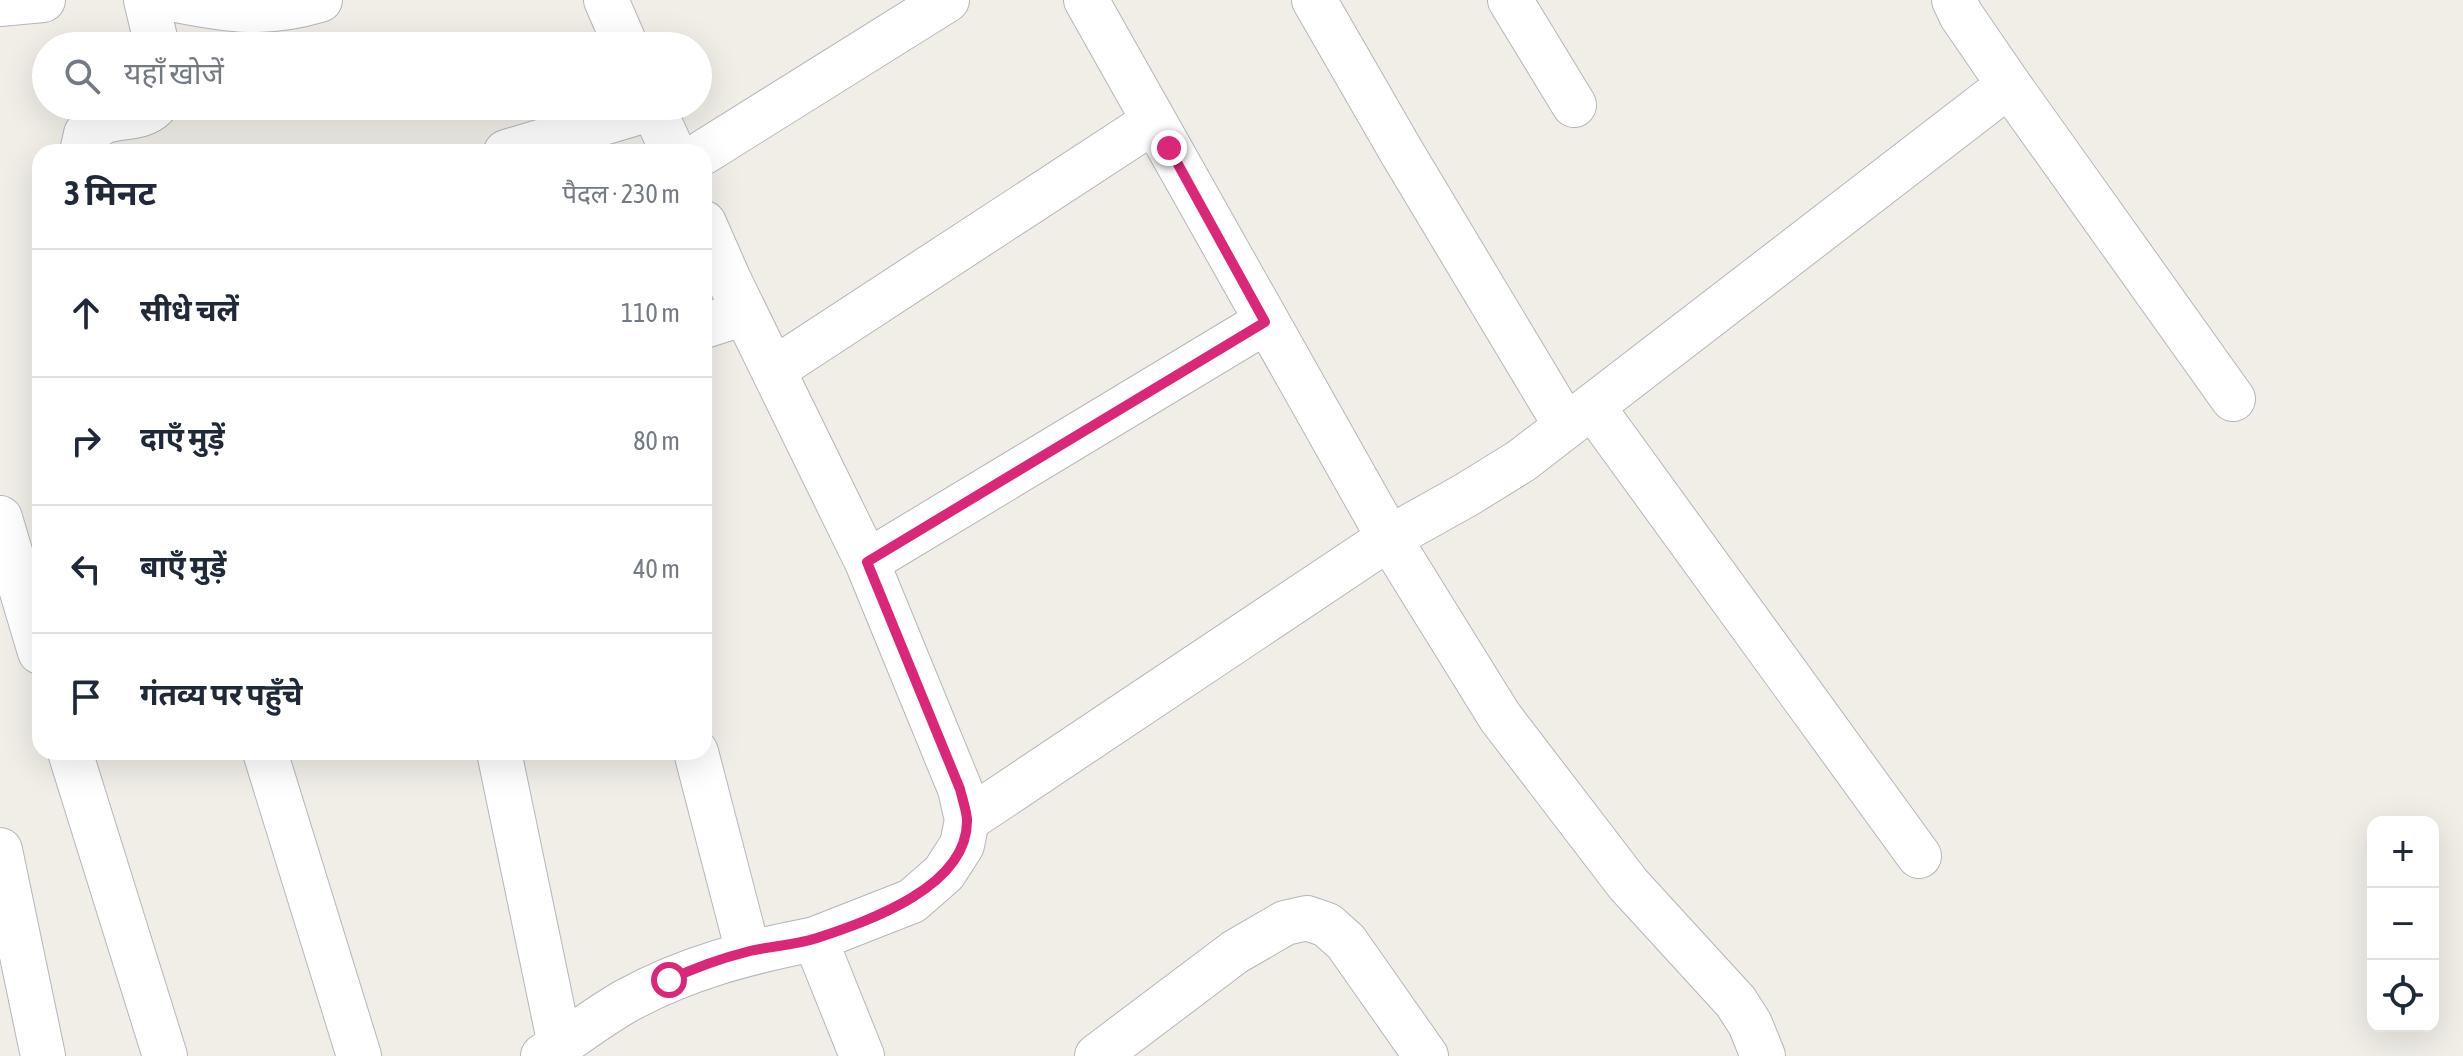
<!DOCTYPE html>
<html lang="hi">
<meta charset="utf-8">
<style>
body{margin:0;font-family:"Asap Condensed","Noto Sans Devanagari",sans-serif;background:#f6f6f7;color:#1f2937}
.controls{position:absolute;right:24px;bottom:24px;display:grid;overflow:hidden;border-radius:16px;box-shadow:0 8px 32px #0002}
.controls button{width:72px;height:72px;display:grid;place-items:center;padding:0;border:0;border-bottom:2px solid #e0e1e3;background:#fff;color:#1f2937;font:40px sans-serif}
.stop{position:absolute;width:24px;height:24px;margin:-18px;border:6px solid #db2777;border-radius:50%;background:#fff}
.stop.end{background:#db2777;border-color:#fff;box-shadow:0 2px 8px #0008}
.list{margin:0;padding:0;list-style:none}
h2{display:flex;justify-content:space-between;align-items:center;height:104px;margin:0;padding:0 32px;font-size:34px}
h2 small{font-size:26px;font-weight:400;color:#747a83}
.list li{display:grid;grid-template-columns:52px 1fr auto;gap:24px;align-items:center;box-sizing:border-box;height:128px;padding:0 32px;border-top:2px solid #e0e1e3}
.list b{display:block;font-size:30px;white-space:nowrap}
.list em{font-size:26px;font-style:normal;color:#747a83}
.icon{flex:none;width:44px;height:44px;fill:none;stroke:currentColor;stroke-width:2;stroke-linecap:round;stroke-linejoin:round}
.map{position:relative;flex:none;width:2463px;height:1056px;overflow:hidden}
.search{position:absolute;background:#fff;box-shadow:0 8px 32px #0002;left:32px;top:32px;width:680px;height:88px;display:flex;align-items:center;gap:20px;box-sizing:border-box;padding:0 28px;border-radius:44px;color:#747a83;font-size:30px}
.panel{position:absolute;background:#fff;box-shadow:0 8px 32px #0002;left:32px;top:144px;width:680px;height:616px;border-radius:24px}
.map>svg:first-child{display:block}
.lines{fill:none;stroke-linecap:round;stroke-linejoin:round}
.minor-casing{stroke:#b4b6bb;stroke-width:46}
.minor{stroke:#fff;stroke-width:44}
.route{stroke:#db2777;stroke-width:10}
</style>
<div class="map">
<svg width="2463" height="1056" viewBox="0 0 2463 1056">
<rect width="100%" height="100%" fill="#f0eee7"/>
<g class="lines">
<g class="minor-casing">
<path id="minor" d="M146,0L157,46
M176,0C231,11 266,16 320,0
M606,0L626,46
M1086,0L1389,538L1500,717L1628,884L1736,1002L1750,1024L1763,1056
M1314,0L1401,151L1566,426
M1510,0L1574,105
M1954,0L1961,15L2009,85L2233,399
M0,4L43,0
M652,106L673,152
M82,152L86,134C91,130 97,125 103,122C120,115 141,120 155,106
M506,152L653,108
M704,152L947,0
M704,223L729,280L867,562L960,789L967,820L962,845L944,873L912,901L815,939
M704,326L745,313
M773,370L1154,121
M1592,406L1919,856
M0,518L40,652
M867,562L1265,322
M70,752L165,1056
M265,752L359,1056
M499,752L560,1045
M696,752L748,952
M967,820L1389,538L1466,495L1521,461L2009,85
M0,850L43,1056
M543,1056C571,1038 598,1017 626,1001C686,968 748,952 815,939L862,1056
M1097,1056L1235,952L1285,923L1307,918L1327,925L1346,942L1426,1056"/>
</g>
<use href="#minor" class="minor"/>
</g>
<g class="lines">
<path class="route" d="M669,980C694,968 722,958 750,951C772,946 796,945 817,938C868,921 969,887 967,819C966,809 962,798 960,789L867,562L1265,322L1169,148"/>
</g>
</svg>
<div class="controls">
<button>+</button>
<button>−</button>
<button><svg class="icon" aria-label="locate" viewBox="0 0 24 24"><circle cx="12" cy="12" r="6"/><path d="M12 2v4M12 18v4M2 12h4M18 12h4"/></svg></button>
</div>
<div class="stop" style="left:669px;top:980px"></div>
<div class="stop end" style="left:1169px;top:148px"></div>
<div class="search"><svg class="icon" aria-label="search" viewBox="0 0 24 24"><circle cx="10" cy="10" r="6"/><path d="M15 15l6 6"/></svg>यहाँ खोजें</div>
<section class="panel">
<h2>3 मिनट<small>पैदल · 230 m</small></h2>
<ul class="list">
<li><svg class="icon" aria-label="ahead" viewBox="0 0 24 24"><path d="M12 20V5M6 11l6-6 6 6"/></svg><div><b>सीधे चलें</b></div><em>110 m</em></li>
<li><svg class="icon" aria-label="right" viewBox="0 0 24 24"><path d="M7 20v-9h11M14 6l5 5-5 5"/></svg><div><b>दाएँ मुड़ें</b></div><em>80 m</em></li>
<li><svg class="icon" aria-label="left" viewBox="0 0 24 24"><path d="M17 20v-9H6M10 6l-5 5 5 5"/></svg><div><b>बाएँ मुड़ें</b></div><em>40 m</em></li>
<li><svg class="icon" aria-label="arrive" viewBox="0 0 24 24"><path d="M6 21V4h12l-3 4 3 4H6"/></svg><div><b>गंतव्य पर पहुँचे</b></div></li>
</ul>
</section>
</div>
